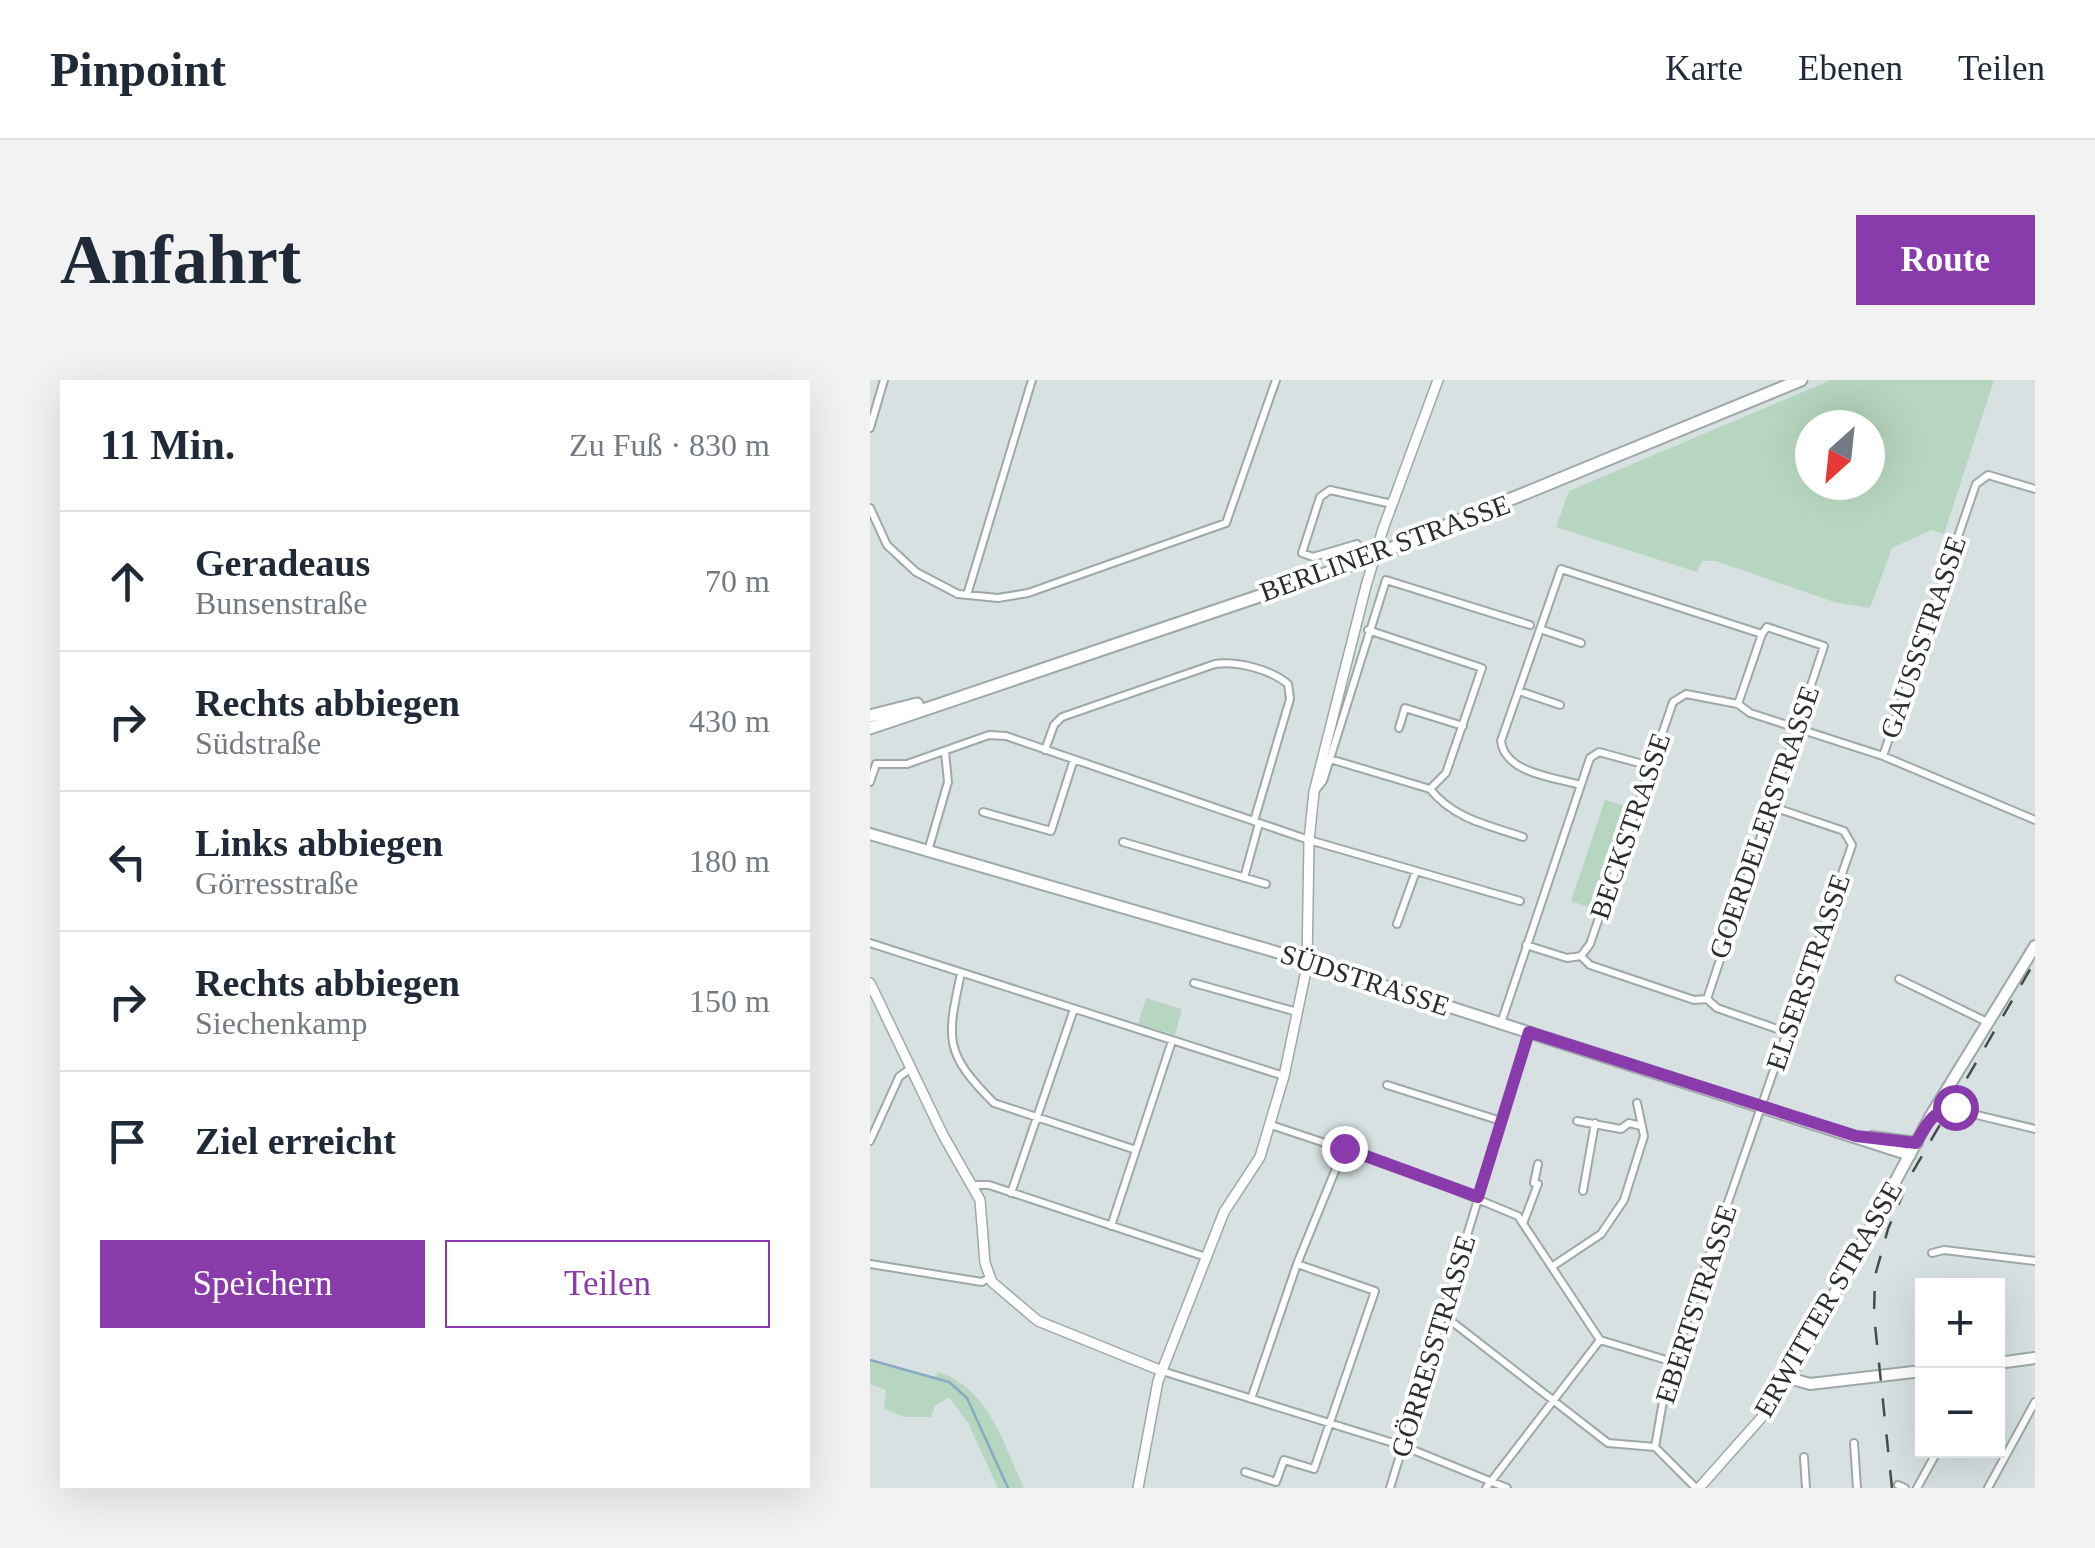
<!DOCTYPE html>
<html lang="de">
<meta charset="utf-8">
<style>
body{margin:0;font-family:"Times New Roman",serif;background:#f2f2f3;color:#1f2937}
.controls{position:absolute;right:30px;bottom:30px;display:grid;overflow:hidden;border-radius:0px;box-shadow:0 10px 40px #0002}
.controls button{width:90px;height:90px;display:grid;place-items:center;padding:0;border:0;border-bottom:2px solid #e0e1e3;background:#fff;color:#1f2937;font:50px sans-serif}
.compass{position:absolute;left:925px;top:30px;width:90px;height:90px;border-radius:50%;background:#fff;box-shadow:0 10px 40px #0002;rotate:207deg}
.stop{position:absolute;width:30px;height:30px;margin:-22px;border:8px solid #8a3bab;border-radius:50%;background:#fff}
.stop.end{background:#8a3bab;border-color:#fff;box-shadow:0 2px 10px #0008}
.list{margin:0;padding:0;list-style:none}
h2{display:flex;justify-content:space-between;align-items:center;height:130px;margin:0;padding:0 40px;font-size:42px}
h2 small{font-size:32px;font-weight:400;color:#747a83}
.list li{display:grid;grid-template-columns:65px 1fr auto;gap:30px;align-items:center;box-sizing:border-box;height:140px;padding:0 40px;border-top:2px solid #e0e1e3}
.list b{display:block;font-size:38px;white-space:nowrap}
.list p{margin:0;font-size:32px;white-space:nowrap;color:#747a83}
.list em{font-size:32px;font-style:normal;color:#747a83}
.actions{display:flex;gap:20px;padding:30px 40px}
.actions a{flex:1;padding:22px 0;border:2px solid #8a3bab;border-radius:0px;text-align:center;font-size:35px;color:#8a3bab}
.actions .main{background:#8a3bab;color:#fff}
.icon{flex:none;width:55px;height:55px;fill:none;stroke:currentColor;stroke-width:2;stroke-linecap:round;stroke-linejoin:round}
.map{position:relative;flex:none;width:1165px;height:1108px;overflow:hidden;border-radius:0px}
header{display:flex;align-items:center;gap:60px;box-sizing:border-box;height:140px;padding:0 50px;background:#fff;border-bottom:2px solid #e0e1e3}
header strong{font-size:48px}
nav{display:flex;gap:55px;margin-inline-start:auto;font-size:35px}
.intro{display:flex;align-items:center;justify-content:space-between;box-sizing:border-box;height:240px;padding:0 60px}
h1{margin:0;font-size:70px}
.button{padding:25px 45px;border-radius:0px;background:#8a3bab;color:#fff;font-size:35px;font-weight:700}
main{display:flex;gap:60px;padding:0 60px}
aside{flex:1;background:#fff;border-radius:0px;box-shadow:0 10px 40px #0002}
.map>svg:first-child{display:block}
.green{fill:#b7d6bf;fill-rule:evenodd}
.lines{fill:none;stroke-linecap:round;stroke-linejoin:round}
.stream{stroke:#87a9c6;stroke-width:2.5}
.minor-casing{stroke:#9fa8a9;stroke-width:10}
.tertiary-casing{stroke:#9fa8a9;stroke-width:12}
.secondary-casing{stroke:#9fa8a9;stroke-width:14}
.primary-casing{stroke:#9fa8a9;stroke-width:15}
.minor{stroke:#fff;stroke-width:6}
.tertiary{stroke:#fff;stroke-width:9}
.secondary{stroke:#fff;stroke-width:10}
.primary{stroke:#fff;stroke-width:11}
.rail{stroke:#464b4b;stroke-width:2.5;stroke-dasharray:18 18;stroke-linecap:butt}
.tertiary-bridge-casing{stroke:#9fa8a9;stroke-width:12;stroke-linecap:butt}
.tertiary-bridge{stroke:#fff;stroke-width:9}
.route{stroke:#8a3bab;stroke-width:12}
.labels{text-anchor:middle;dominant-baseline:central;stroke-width:8;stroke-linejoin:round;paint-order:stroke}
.street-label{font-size:28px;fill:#2b2e2e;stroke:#fff}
</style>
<header>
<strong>Pinpoint</strong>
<nav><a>Karte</a><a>Ebenen</a><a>Teilen</a></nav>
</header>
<div class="intro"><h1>Anfahrt</h1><a class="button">Route</a></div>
<main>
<aside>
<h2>11 Min.<small>Zu Fuß · 830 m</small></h2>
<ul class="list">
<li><svg class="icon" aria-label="ahead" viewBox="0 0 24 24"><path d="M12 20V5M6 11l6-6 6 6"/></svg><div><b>Geradeaus</b><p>Bunsenstraße</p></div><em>70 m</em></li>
<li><svg class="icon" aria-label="right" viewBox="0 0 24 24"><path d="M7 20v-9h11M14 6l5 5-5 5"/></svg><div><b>Rechts abbiegen</b><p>Südstraße</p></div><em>430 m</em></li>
<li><svg class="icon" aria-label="left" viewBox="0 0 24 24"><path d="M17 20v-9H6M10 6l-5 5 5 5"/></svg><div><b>Links abbiegen</b><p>Görresstraße</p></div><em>180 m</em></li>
<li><svg class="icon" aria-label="right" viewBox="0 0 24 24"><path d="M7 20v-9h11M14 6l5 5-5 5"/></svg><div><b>Rechts abbiegen</b><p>Siechenkamp</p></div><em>150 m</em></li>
<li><svg class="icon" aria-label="arrive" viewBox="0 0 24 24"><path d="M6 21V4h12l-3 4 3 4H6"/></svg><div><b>Ziel erreicht</b></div></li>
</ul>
<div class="actions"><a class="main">Speichern</a><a>Teilen</a></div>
</aside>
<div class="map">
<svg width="1165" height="1108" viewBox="0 0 1165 1108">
<rect width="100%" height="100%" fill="#d7e1e1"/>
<path class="green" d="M961,0H1124L1074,154L1061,150L1022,168L1000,228L964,222L846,181H832L827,192L686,147L699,111ZM940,45H1000V105H940Z
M735,420L761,428L727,530L701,521Z
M276,618L312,629L305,655L268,644Z
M0,980L65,999L68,992C119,1008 133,1063 154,1108H128L98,1043L79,1017L65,1026L61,1037H34L14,1028L16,1010L0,1004Z"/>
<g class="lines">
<path class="stream" d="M0,980L79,1002L97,1018L138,1108"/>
<g class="minor-casing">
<path id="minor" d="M0,48L14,0
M0,128L17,165L46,192L88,214L128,218L158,213L356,143L406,0
M487,164L443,177L432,173L450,117L460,110L522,124
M97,215L162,0
M670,249L711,263
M649,311L690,325
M868,324L892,254
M529,348L535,328L593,346
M175,370L184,345L192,337L345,284C367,281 400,289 418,304L420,319L384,441
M1013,376L1106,104L1118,95L1165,109
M460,379L560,409L576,393L612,288L498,250
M0,402L6,384H37L119,355L136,356L439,460L650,521
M710,405C683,397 635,393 631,361L691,189L892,254L897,247L954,266L837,619
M560,409C584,439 618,445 653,457
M445,411L453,401L516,200L660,245
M113,432L181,451L204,379
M253,462L396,504
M58,471L78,402L75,372
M374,498L389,443
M527,544L546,491
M0,563L414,696
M656,565L697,578L711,576L720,585L824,620L837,619L847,628L916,652
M711,576L720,564L803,322L816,314L868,324L880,333L1013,376L1165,440
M91,593C77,659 73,672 124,723L266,770
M1029,599L1117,642
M324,603L427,632
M631,643L720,378L729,372L780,386
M517,705L631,741
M1065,734L1090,731L1165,749
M707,741L751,749L759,743L771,746
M401,745L542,792L648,836L730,960L803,982
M0,761L29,697L41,688
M103,805H119L336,877
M713,811L725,743
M141,813L204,629
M654,841L668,804L664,803L668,784
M241,846L302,661
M1062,873L1074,870L1165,881
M0,884L112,902L119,898
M683,886L731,854L754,820L774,756L767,723
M572,934L738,1063L785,1067
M292,991L533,1066L637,1108
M381,1019L427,884L474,769
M984,1063L987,1108
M934,1077L936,1108
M375,1092L406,1102L414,1080L444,1089L505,911L427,884
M1028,1105L1035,1108
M520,1108L659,652
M616,1108L730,960
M826,1108L785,1067L797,998L982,465L974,451L900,426
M1047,1108L1068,1070
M1118,1108L1165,1022"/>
</g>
<g class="tertiary-casing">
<path id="tertiary" d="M513,149L568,0
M0,603L73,755L110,820L115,883L122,902L168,941L292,991
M268,1108L288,1001L354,832L390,777L414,696L437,586L439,460L444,412L496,206
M829,1108L900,1028L919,998"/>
</g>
<g class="secondary-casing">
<path id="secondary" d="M0,454L437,581L1040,775
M1002,757L1047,763
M1128,983L1165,978
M1052,991L940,1004L919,998L1060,737L1165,566"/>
</g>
<g class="primary-casing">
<path id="primary" d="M0,336L47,324
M0,348L478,186L931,0"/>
</g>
<use href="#minor" class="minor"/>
<use href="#tertiary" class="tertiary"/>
<use href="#secondary" class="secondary"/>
<use href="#primary" class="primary"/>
<path class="rail" d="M1022,1108L1004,935L1005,896L1018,849L1042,793L1165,581"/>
<g class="tertiary-bridge-casing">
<path id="tertiary-bridge" d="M496,206L513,149"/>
</g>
<use href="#tertiary-bridge" class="tertiary-bridge"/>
</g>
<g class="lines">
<path class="route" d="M474,768L608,817L659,652L986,756L1046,763C1058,741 1064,728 1090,730L1085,727"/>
</g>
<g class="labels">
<g class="street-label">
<text transform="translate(515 168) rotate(-20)">BERLINER STRASSE</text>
<text transform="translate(1053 257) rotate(-71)">GAUSSSTRASSE</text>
<text transform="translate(894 442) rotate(-71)">GOERDELERSTRASSE</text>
<text transform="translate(760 446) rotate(-71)">BECKSTRASSE</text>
<text transform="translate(938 592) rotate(-71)">ELSERSTRASSE</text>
<text transform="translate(495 600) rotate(18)">SÜDSTRASSE</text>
<text transform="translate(958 919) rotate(-60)">ERWITTER STRASSE</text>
<text transform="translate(826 924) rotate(-72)">EBERTSTRASSE</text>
<text transform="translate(563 966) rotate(-73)">GÖRRESSTRASSE</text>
</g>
</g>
</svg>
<div class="controls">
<button>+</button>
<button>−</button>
</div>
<svg class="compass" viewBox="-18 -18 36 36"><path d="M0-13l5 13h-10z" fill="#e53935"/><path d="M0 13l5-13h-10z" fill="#747a83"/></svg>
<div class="stop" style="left:1085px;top:727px"></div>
<div class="stop end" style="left:474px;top:768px"></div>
</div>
</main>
